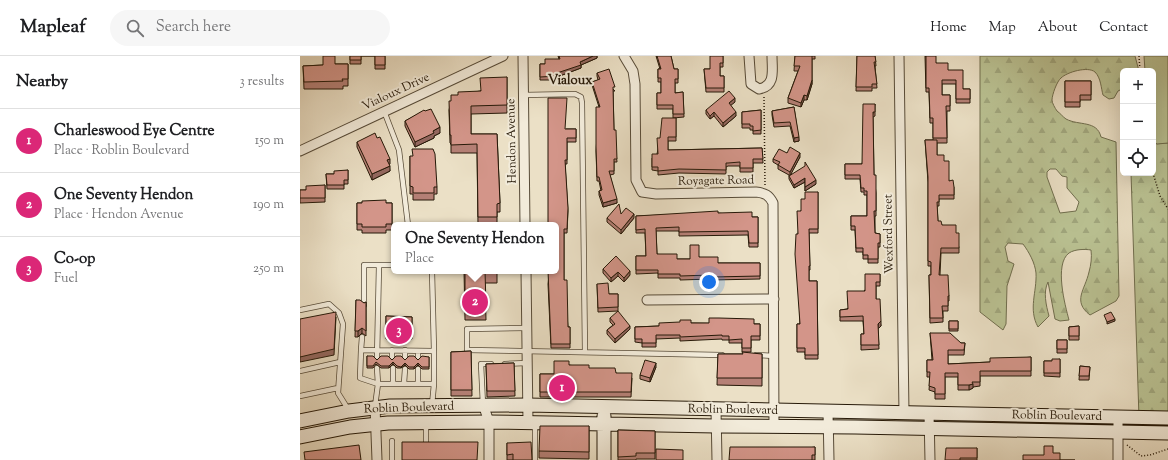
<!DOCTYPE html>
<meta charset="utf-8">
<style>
body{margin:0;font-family:"Sorts Mill Goudy",serif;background:#f6f6f6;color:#202124}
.controls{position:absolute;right:12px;top:12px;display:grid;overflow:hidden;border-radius:6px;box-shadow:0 4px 16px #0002}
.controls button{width:36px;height:36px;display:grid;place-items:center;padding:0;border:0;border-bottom:1px solid #e0e0e0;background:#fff;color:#202124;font:20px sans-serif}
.you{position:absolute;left:409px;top:226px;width:14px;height:14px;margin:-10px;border:3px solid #fff;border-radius:50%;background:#1a73e8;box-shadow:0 0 0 6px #1a73e833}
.badge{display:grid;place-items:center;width:26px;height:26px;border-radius:50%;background:#db2777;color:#fff;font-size:13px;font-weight:700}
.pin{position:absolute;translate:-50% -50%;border:2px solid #fff;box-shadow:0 1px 4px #0006}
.popup{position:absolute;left:91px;top:166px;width:168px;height:52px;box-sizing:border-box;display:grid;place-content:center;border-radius:6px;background:#fff;filter:drop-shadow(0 1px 3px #0005);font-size:13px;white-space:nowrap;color:#757577}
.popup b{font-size:15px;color:#202124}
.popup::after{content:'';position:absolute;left:50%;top:100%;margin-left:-8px;border:8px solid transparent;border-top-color:#fff}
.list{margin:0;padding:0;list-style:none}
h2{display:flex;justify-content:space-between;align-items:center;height:52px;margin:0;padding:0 16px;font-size:17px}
h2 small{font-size:13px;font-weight:400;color:#757577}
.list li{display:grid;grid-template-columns:26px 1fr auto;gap:12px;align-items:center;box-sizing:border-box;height:64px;padding:0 16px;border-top:1px solid #e0e0e0}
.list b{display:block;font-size:15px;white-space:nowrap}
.list p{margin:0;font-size:13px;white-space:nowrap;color:#757577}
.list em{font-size:13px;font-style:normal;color:#757577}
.icon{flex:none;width:22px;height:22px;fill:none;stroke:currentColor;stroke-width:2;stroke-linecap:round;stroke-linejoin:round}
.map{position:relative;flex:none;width:868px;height:404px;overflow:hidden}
header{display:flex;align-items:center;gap:24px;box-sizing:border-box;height:56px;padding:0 20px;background:#fff;border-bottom:1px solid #e0e0e0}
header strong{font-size:19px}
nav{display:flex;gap:22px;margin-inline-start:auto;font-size:14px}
.search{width:280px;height:36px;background:#f6f6f6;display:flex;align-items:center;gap:10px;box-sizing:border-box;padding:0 14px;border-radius:22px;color:#757577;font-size:15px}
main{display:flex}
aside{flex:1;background:#fff}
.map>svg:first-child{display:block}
.forest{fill:url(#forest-firs);stroke:#706e4e;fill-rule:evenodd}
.pitch{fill:#bac293;stroke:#706e4e}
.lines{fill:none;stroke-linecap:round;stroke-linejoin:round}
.lane-casing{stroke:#574b38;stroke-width:6}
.street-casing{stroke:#574b38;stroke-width:11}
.secondary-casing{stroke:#261908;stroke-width:15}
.path{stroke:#261908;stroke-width:1.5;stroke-dasharray:1 2;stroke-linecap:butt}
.lane{stroke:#f2ebda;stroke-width:4.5}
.street{stroke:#f2ebda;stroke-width:9}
.secondary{stroke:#f2ebda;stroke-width:13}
.wall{fill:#b58076;stroke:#261908}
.shaded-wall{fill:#946860;stroke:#261908}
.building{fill:#d39589;stroke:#261908}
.labels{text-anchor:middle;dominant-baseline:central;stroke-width:4;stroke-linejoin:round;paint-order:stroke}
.street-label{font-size:12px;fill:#261908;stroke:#f2ebda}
.neighbourhood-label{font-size:13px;font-weight:bold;fill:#261908;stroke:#f2ebda}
</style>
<header>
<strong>Mapleaf</strong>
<div class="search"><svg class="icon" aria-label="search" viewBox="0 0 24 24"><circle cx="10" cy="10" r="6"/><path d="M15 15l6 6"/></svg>Search here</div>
<nav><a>Home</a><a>Map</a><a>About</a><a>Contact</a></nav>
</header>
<main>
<aside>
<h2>Nearby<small>3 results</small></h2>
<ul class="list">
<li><span class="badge">1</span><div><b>Charleswood Eye Centre</b><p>Place · Roblin Boulevard</p></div><em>150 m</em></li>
<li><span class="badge">2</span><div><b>One Seventy Hendon</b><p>Place · Hendon Avenue</p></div><em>190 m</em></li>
<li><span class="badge">3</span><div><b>Co-op</b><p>Fuel</p></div><em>250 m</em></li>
</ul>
</aside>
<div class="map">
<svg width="868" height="404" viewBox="0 0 868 404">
<defs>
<pattern id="forest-firs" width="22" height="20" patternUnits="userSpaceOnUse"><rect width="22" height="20" fill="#bac293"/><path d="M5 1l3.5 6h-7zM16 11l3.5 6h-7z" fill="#a0a67d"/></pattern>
</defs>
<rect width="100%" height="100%" fill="#ebe0c6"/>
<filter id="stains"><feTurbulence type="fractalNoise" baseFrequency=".005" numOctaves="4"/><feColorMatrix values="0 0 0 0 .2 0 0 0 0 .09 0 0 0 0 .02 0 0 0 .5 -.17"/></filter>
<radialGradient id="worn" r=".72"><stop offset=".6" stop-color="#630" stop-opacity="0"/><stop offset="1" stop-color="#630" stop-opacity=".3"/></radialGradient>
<path class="forest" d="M680,0H835L839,15H823V35L822,33L818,35L814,42L809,43L803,39C801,32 801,22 795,16C788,10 767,16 761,22C757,25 752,39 752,44C752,47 755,52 757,55C760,57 763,61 766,63C779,70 797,64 801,81L816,86L819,240L816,245L790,259C772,245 785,234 789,216C791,209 792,201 791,194C785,193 775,193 769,197C754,208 765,249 769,264L760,265L755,263L748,226C743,236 746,249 749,260L738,271C728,253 737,236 736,217C735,207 729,196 723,188L708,187L705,191L708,205L714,208L707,230L706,268L703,274L680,256ZM750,113H756L762,120L767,121V132L779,146L776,155L760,157L747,121V116Z
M868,87V362H839L831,117H853V88Z"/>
<path class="pitch" d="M844,0H868V87L857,88L853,85V15H845Z"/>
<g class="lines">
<g class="lane-casing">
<path id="lane" d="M223,39L275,38L281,41L282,47L285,296
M84,55L99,94L108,169
M132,215L134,295
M64,249V209H94
M0,254L29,248L39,257L43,268L38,337L48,353
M226,272L167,273V294L422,299
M61,294L62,281
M92,294V302
M105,294V302
M456,299L474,300
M77,302L79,209
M118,302V295
M205,308L227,307
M77,312L78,328L60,322L61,294L134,295V328
M93,312V328
M0,315L40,306
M104,327L105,313
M118,327V313
M0,340L38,332
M183,349L181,308H191
M75,350L78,328H134L132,349
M92,385V404
M126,385V369
M235,404V368"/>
</g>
<g class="street-casing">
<path id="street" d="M223,0L225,169
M324,0L333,15L335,28L336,124L342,136L356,138L456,136C465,137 469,139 473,147L474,371
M449,0L451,28L459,33C476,30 472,14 472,0
M599,0L604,357
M0,95L203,0
M226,215L228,367
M347,244L474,243
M75,351L77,404
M184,351L189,366V404
M416,354L417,404
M528,356L529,404
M629,357L630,404
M818,404V361"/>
</g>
<g class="secondary-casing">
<path id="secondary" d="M0,365L49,355L90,350L227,349L868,362
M0,381L50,371L88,367L189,366L416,370L555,371L868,377
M304,404V360"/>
</g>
<path class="path" d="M839,0L840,15
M464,41L465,129
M853,117L860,140L868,153
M827,389L841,400L850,399L868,393"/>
<use href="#lane" class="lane"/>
<use href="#street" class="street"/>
<use href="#secondary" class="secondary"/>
</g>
<path class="wall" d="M50,0H85V13H75V0H61V8H50Z
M258,0H297V2L281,9V12L257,21V24H240V8H245L259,3Z
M356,0H371L374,13H378V27H375V37L383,36L384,61L373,62V53H357V37H361V26H358V13H360Z
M423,0V11H420V20H424V36H406L404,13H410Z
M495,0H515V3H512V28L507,44H504L501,51L488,47V42L498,15H494Z
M557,0H575L576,10H575L577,32H572V35H556Z
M625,0L636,7L648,14L663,33H670V47H656V28H642V39H650V55H647V87H637V99L644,105L649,125L654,131V143H639V150H637L638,165L642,169L656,177L659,192V197H641L640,219L649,240V245H648V255H643V266L630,267L629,219H631V210H628V126L625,84H633V67H630L629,36H626Z
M35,8H48V30H43V33H4L3,10L23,9Z
M297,17L315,35H313L314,74L317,106H314V118L310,119L317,147L303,151L299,139V135H301L299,125H297L296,95L299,51L292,29V26L298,24L297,20Z
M207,21V57L171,58V78H197L200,147V156H197V169H178L177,97H151V88L150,87L149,54L151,45L158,39L180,35Z
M765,25H791V44H780V51H765Z
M435,46L430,49L436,60L423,71L414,60L410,63L406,58V54Z
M575,48V60L573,61L574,119L576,137V160H575V177L580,178V191H578V207H568V203H563V196H556L555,174H551V160H567V139H564V136H561L560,123H545V108H562Z
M494,51L499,85L494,86L490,70L474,71L472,59V55Z
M461,54V78H453V74H450V72H442V56Z
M125,55L140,77L134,80V82L115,91L105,70V65Z
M376,62V85H368V94L462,92L463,107H453V116H440V110H428L426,111V118L379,117L358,119V115L352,114V102L357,98L360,82Z
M266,73H276V86H267V108H265L268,155L267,177H264V224L268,271H270V292H251L248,228Z
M57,86L90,108L89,109L90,115L72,124L57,91Z
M487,97L500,101L490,119L516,128L505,135V126L494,132L489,123V119L478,113V109L473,106V103Z
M110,100L137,131V138H134V144H113V138H110Z
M48,114V128H44V133H27L26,118H34Z
M25,129V146L0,147V134H6Z
M518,136V177H509L510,214H509V225H517L518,303H505V296H497V268H500L498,178L501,155L505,143Z
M57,147H92V174H86V177H62V174H57Z
M418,157L452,161H458V191H449L448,179L379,180V175H356L357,198L377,203H390L399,201L418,207H460V223L412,224V223L380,224V222H358V217L336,218V200H346L345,177H336V160Z
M321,158L334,162L321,178L307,166V162Z
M303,213L330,219L324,226L318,220L311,226L303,217Z
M164,215H197V227H185L186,264H165Z
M580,218V230H576V243L581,270L578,273L579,293L561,294V278H564L563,265H540V254L547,253Z
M297,228L309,238H318V255L298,256Z
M56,244L64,247L66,246V280L62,277L58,281H55Z
M86,260L112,261V283H106L102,288H95L91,283H86Z
M310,262L330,273L315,287L307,278V274L313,269L310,266Z
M649,265H658V275H649Z
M391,267L460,268V284H451V296H442V287H429V284H422V283L380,285V282L356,283V291H342V287L335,286V271L359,270Z
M779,270V284H769V271Z
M630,277L661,287H665L664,299H648V308L690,306L731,301V320H680V330L673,331V332L669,334H658V321H645V343H635V336L629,334L630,321H627V304H632Z
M757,284H767V297H757Z
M171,295L172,340H151V296Z
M418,298H462V330L417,329Z
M67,300L77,304H118L129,301V313H122L118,309L114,313H109L105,309L101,312H97L93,308L89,312H81L76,308L73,312H67Z
M760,303V321L744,320V305H752Z
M214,307L215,340L187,341L186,308Z
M269,309L316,317L332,322L331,341H240V318H254Z
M780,310L790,311L789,324H779Z
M356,311L350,326L340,323V319Z
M289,370V403L239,402V395Z
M318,374L355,375V403H336V404H318Z
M207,387L232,404H207Z
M515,391V404H429Z
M677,392V404H645Z"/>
<path class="shaded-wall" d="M293,0H297V2L281,9V12L257,21V17Z
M512,24V28L507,44V40Z
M504,39V44L501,51V47Z
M435,42V46L429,51V47Z
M414,56V60L410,63V60Z
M436,56V60L423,71V67Z
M140,71V77L134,80V82L115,91V86L133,75Z
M499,81V85L494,86V82Z
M500,97V101L490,120V116Z
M90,103V108L87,110V104Z
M90,110V115L72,124V118Z
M505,122V126L494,132V129Z
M516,124V128L505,135V131Z
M317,143V147L303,151V147Z
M334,158V162L321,178V174Z
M330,215V219L324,226V222Z
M318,216V220L311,226V222Z
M36,261L34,299L0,306V301Z
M815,263V265L807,268V266Z
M581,265V270L578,273V268Z
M330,270V273L315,287V283Z
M62,272V277L58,281V275Z
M106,278V283L102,288V283Z
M93,306V308L89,312V310Z
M105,307V309L101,312V311Z
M118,307V309L114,313V311Z
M356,307V311L350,326V322Z
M673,328V332L669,334V329Z"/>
<path class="building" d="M23,0H35V8H48V23H42L43,25L4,26L3,10L23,9Z
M50,0H61V4H50Z
M75,0H85V9H75Z
M259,0H293L280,6L281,9L257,17V20L240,21V8H245V3H260Z
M357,0H371L374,13H378V23H375V37L383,36L384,58H373V49H357V37H361V22H358V13H361Z
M410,0H423V7H420V20H424V32H406L404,13H410Z
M495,0H512V24L507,40L504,39L501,47L488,42L500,10H494Z
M557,0H575L576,6H574L577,28H572V31H556Z
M626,0H636V7H648V14H663V33H670V43H656V24H642V39H650V50H646L647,82H633V62H630L629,32H626Z
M309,13L315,31H313L314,74H316L317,103H314V115H309L317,143L303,147L299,135L302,134L299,121H297L296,91V51H300L292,26L300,23L297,17Z
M207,21V49L171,50V78H197L200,147L197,148V161H178L177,88L151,89V79H150L149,45H151V39H158V36L181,35L180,22Z
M765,25H791V39H780V46H765Z
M429,35L435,42L429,47L436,56L423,67L414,56L410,60L406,54Z
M248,42H267L265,73H276V82H267V104H265L268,152L267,173H264V224H267L268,271H270V288H251L248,215H256V169H248Z
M563,48H575V56H573L574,119H576V155H574L575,177L580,178V187H578V203H568V199H563V192H556L555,170H551V160H567V135H564V132H561L560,119H545V108H562Z
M494,51L499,81L494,82L490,66L474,67L472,55Z
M131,53L140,71L133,75L134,77L115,86L105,65L124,54L125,55Z
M461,54V74L453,75V70H450V68H442V56Z
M362,62H376V81H368V94L462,92L463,103H453V112H440V106L428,107H426V114L379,113L358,115V111H352V98H358L357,82H360Z
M75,77L77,82L80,81L90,103L87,104L90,110L72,118L57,86Z
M625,84H637V99H644V105H649V125L653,124L654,131V139H639V146H637L638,165H641L642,169H656V177H659V192H641L639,219H648L649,240H648V250H642L643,262H630L629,219H631V206L628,205V121Z
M490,91L500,97L490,116L478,109L480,106L473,103L479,93L487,97Z
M112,93H133L135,98L137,131H134V137H113V131L110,130V100H113Z
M505,106L516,124L505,131V122L494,129L489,120L505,110Z
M48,114V124H44V129H27L26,118H34V115Z
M25,129V142H0V134H6V130Z
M505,136H518V173H509L510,210H509V225H517L518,299H505V292H497V268H500L495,198L496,178H498L497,155H501V143H505Z
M86,144V147H92V168H86V171H62V168H57V147H62V145Z
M319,148L321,158L326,152L334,158L321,174L307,162Z
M418,155V157L452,156V161H458V187H449L448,175L379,176V171L356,172L357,198H377V203H390V189H399V201H418V207H460V220L412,221V219L380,220V218H358V214H336V200H346L345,173L336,174V160Z
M316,200L330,215L324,222L318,216L311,222L303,213Z
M165,215H185L186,250H165Z
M565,218H580V226H576V243H580L581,265L578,268L579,289H561V278H564L563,260L540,261V254L548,253L547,235H565Z
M308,227L309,238H318V251L298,252L297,228Z
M56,244H60L64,247L66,246V275L62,272L58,275H55Z
M318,255L330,270L315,283L307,274L315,268L310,262Z
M36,256L34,293L0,301V263Z
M811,256L815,263L807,266L804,259Z
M86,260L112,261V278H106L102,283L95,282L91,277H86Z
M409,262H419L454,263V268H460V280H451V292H442V283L429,284V280H422V279L380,281V279H356V287H342V283H335V271L359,270V267L380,266V264H391V267H409Z
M649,265H658V273H649Z
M779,270V280H769V271Z
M630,277H650L661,287H665L664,294H648V308L690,306V302L731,301V315H680V326H672L673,328L669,329H658V317H645V338H635V332L629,330L630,316H627V304H633Z
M757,284H767V293H757Z
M171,295L172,334H151V296Z
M442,296L462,298V322H417L418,298H443Z
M67,300H73L77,304L81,300H88L92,304L96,300H101L105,304L109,300H114L118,304L122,300L129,301V311H122L118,307L114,311H109L105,307L101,311L97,310L93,306L89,310H81L76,306L73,310H67Z
M752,303H760V317H744V305H752Z
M345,304L356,307L350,322L340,319Z
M254,305H269V309H289V312H315L316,317H332L331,336H240V318H254Z
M214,307L215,335H187L186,308Z
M780,310L790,311L789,320H779Z
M240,370H289V396L239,395Z
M318,374L355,375V397H336V400L318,401Z
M102,386H178L177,404H102Z
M231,386L232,404H213V398L207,399V387Z
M59,389L61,404H5L4,396Z
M744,390H753V397H760V404H775H723V399H744Z
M430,391H515V399H512V404H429Z
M646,392H677V402H660V404H645Z
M356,393L383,394V404H356Z"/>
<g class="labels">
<g class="street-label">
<text transform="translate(96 36) rotate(-25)">Vialoux Drive</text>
<text transform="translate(212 85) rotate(-91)">Hendon Avenue</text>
<text transform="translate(416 125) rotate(-1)">Royagate Road</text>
<text transform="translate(589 178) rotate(-91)">Wexford Street</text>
<text transform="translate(109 352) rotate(-2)">Roblin Boulevard</text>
<text transform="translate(433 354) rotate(1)">Roblin Boulevard</text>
<text transform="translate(757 360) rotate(1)">Roblin Boulevard</text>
</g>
<g class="neighbourhood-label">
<text x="270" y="25">Vialoux</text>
</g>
</g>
<rect width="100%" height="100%" filter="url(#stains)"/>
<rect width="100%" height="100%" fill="url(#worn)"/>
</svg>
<div class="controls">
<button>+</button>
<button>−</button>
<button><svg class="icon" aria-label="locate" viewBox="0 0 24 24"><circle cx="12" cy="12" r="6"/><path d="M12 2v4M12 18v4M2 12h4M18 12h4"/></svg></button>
</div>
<div class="you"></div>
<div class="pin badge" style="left:262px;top:332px">1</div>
<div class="pin badge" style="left:175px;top:246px">2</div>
<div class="popup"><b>One Seventy Hendon</b>Place</div>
<div class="pin badge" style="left:99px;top:275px">3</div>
</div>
</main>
